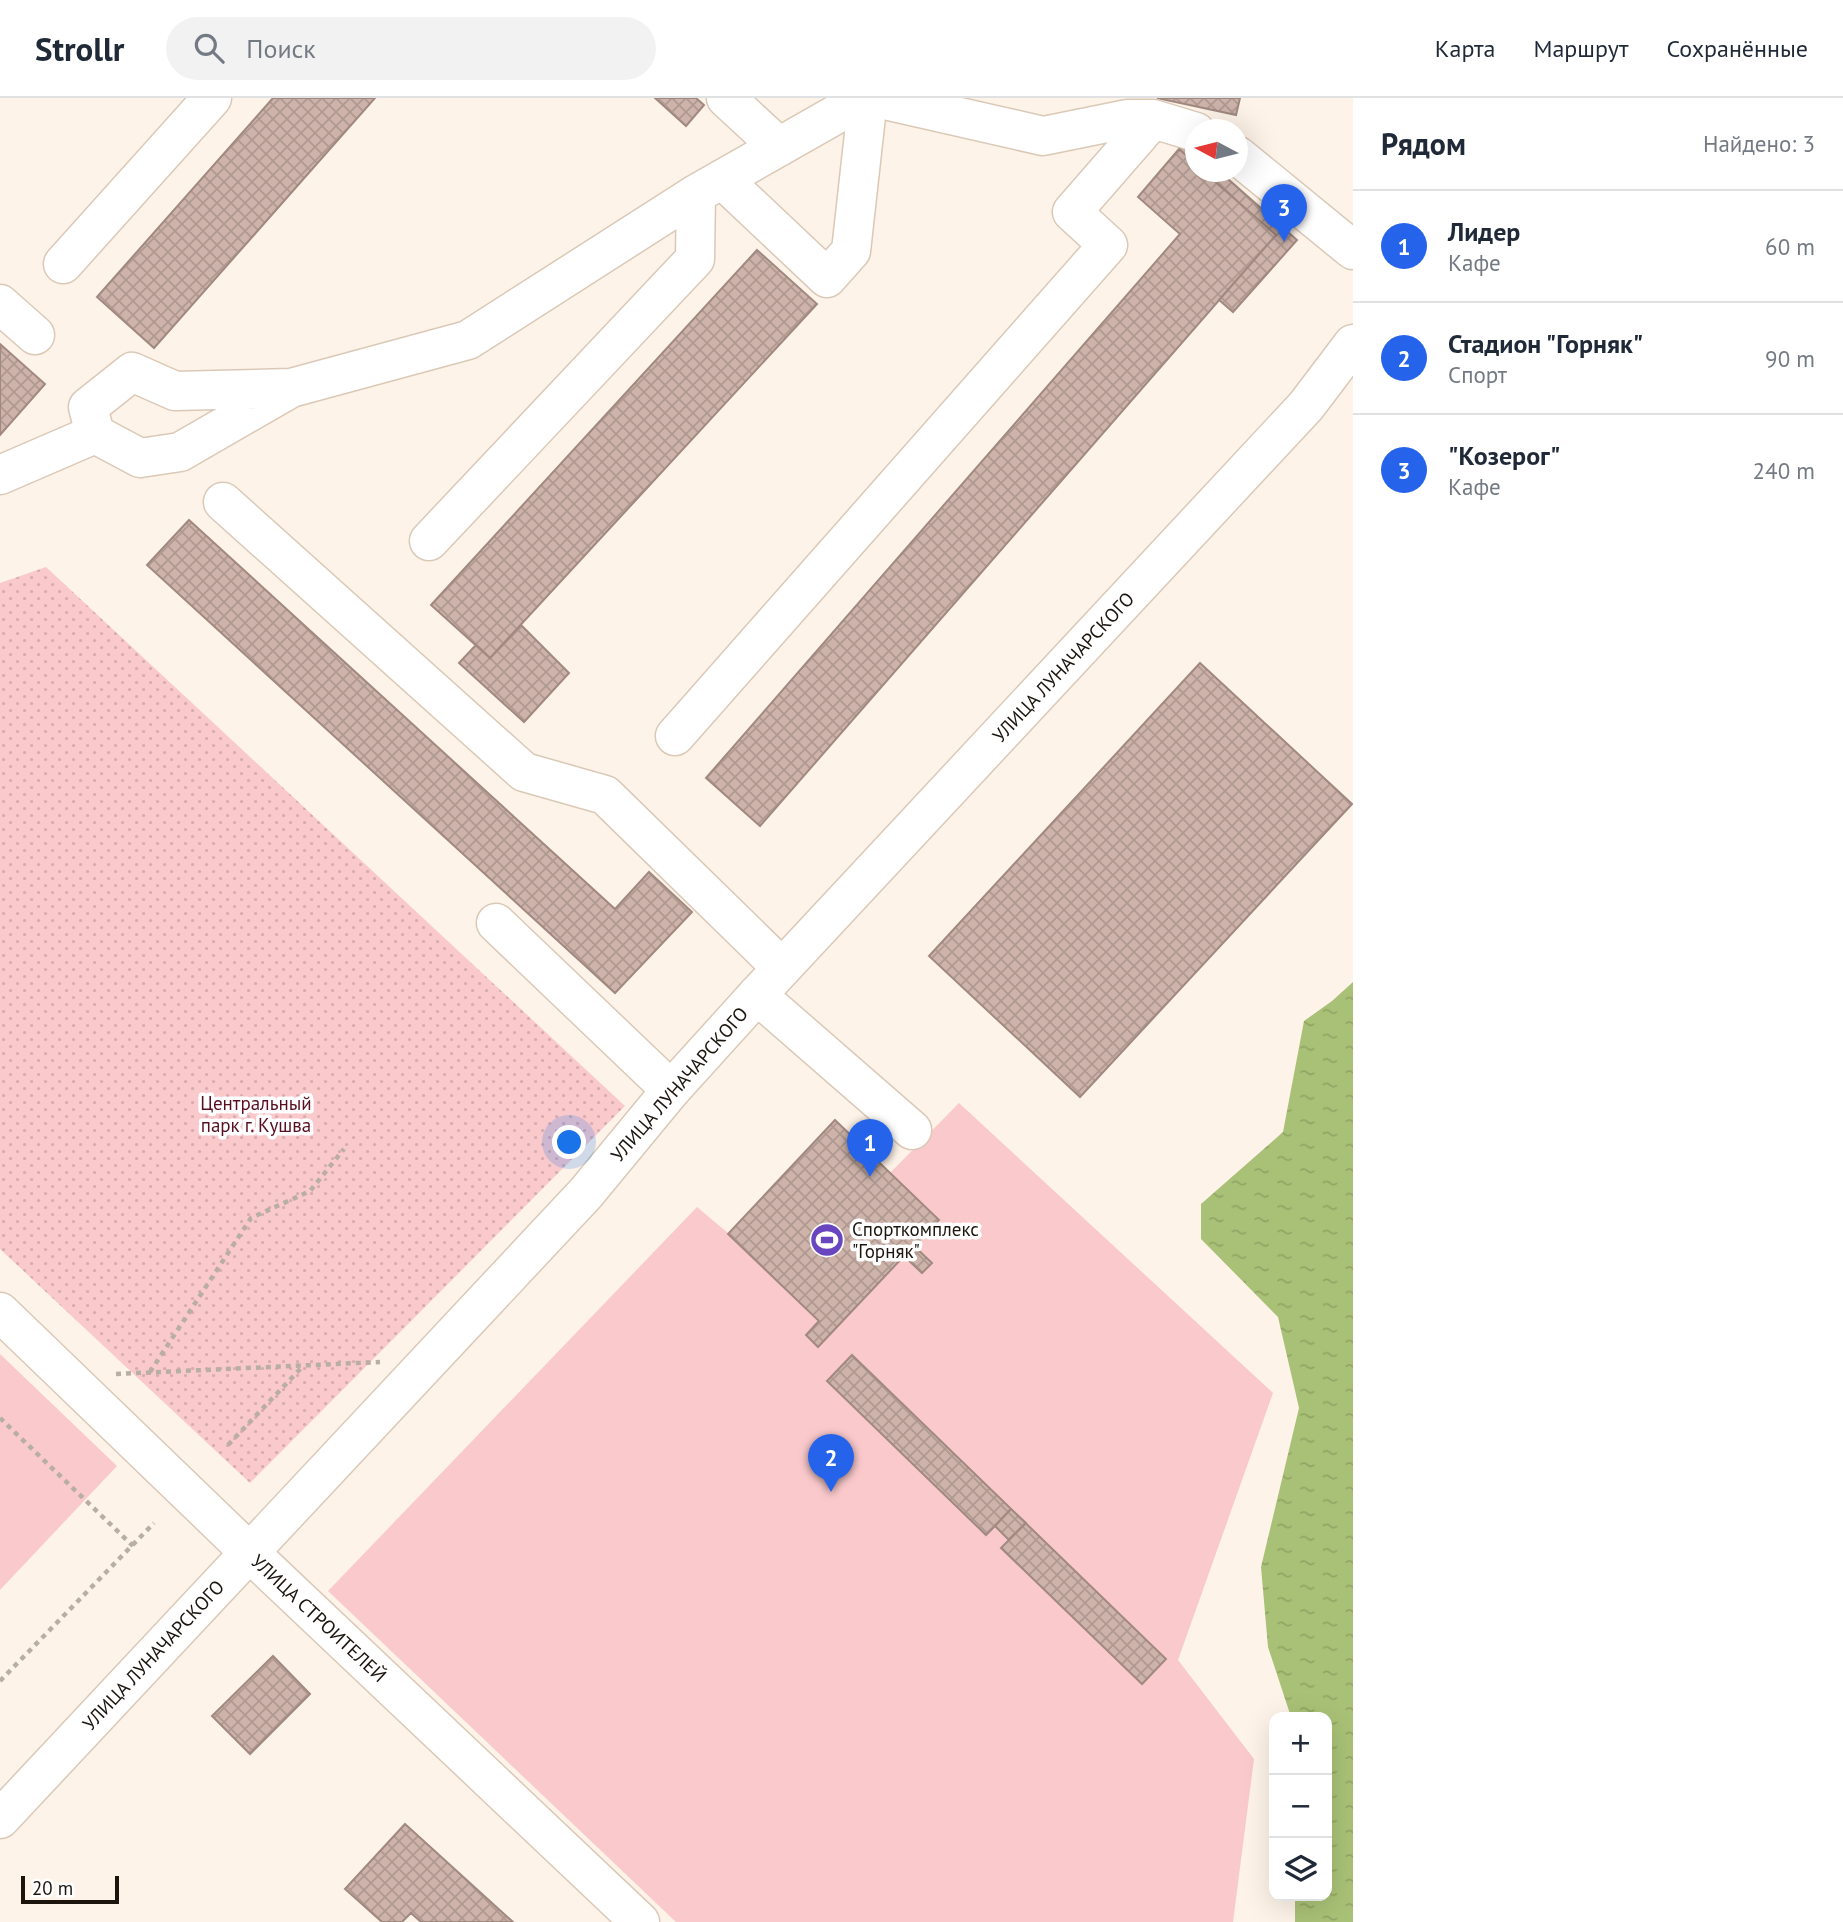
<!DOCTYPE html>
<html lang="ru">
<meta charset="utf-8">
<style>
body{margin:0;font-family:"PT Sans",sans-serif;background:#f2f2f3;color:#1f2937}
.controls{position:absolute;right:21px;bottom:21px;display:grid;overflow:hidden;border-radius:14px;box-shadow:0 7px 28px #0002}
.controls button{width:63px;height:63px;display:grid;place-items:center;padding:0;border:0;border-bottom:2px solid #e0e1e3;background:#fff;color:#1f2937;font:35px sans-serif}
.compass{position:absolute;left:1185px;top:21px;width:63px;height:63px;border-radius:50%;background:#fff;box-shadow:0 7px 28px #0002;rotate:277deg}
.scale{position:absolute;left:21px;bottom:18px;width:98px;box-sizing:border-box;padding-left:7px;border:4px solid #1b150e;border-top:0;font-size:19px;line-height:24px;white-space:nowrap;color:#1b150e;-webkit-text-stroke:5px #fff;paint-order:stroke}
.you{position:absolute;left:570px;top:1045px;width:24px;height:24px;margin:-18px;border:5px solid #fff;border-radius:50%;background:#1a73e8;box-shadow:0 0 0 10px #1a73e833}
.badge{display:grid;place-items:center;width:46px;height:46px;border-radius:50%;background:#2563eb;color:#fff;font-size:23px;font-weight:700}
.pin{position:absolute;translate:-50% -58px;filter:drop-shadow(0 2px 4px #0008)}
.pin::after{content:'';position:absolute;top:37px;width:24px;height:21px;background:inherit;clip-path:polygon(0 0,100% 0,50% 100%)}
.list{margin:0;padding:0;list-style:none}
h2{display:flex;justify-content:space-between;align-items:center;height:91px;margin:0;padding:0 28px;font-size:30px}
h2 small{font-size:23px;font-weight:400;color:#747a83}
.list li{display:grid;grid-template-columns:46px 1fr auto;gap:21px;align-items:center;box-sizing:border-box;height:112px;padding:0 28px;border-top:2px solid #e0e1e3}
.list b{display:block;font-size:26px;white-space:nowrap}
.list p{margin:0;font-size:23px;white-space:nowrap;color:#747a83}
.list em{font-size:23px;font-style:normal;color:#747a83}
.icon{flex:none;width:38px;height:38px;fill:none;stroke:currentColor;stroke-width:2;stroke-linecap:round;stroke-linejoin:round}
.map{position:relative;flex:none;width:1353px;height:1824px;overflow:hidden}
header{display:flex;align-items:center;gap:42px;box-sizing:border-box;height:98px;padding:0 35px;background:#fff;border-bottom:2px solid #e0e1e3}
header strong{font-size:33px}
nav{display:flex;gap:38px;margin-inline-start:auto;font-size:24px}
.search{width:490px;height:63px;background:#f2f2f3;display:flex;align-items:center;gap:18px;box-sizing:border-box;padding:0 24px;border-radius:38px;color:#747a83;font-size:26px}
main{display:flex}
aside{flex:1;background:#fff}
.map>svg:first-child{display:block}
.green{fill:#fac9cc}
.park{fill:url(#park-dots)}
.water{fill:url(#water-ripples)}
.building{fill:url(#building-cross-hatch);stroke:#a18980;stroke-width:2}
.lines{fill:none;stroke-linecap:round;stroke-linejoin:round}
.minor-casing{stroke:#dbc9b7;stroke-width:41}
.major-casing{stroke:#dbc9b7;stroke-width:41}
.path{stroke:#b8aea4;stroke-width:4.5;stroke-dasharray:5 5;stroke-linecap:butt}
.minor{stroke:#fff;stroke-width:38}
.major{stroke:#fff;stroke-width:38}
.labels{text-anchor:middle;dominant-baseline:central;stroke-width:7;stroke-linejoin:round;paint-order:stroke}
.street-label{font-size:19px;fill:#1b150e;stroke:#fff}
.park-label{font-size:19px;fill:#590e1f;stroke:#fff}
.poi-label{font-size:19px;fill:#1b150e;stroke:#fff;text-anchor:start}
</style>
<header>
<strong>Strollr</strong>
<div class="search"><svg class="icon" aria-label="search" viewBox="0 0 24 24"><circle cx="10" cy="10" r="6"/><path d="M15 15l6 6"/></svg>Поиск</div>
<nav><a>Карта</a><a>Маршрут</a><a>Сохранённые</a></nav>
</header>
<main>
<div class="map">
<svg width="1353" height="1824" viewBox="0 0 1353 1824">
<defs>
<pattern id="park-dots" width="8" height="8" patternUnits="userSpaceOnUse" patternTransform="scale(1.75)"><rect width="8" height="8" fill="#fac9cc"/><path d="M2 2h.1M6 6h.1" fill="none" stroke="#d6acae" stroke-width="1.8" stroke-linecap="round"/></pattern>
<pattern id="water-ripples" width="26" height="14" patternUnits="userSpaceOnUse" patternTransform="scale(1.75)"><rect width="26" height="14" fill="#a9c176"/><path d="M2 4q2-2 4 0t4 0M15 11q2-2 4 0t4 0" fill="none" stroke="#91a565"/></pattern>
<pattern id="building-cross-hatch" width="8" height="8" patternUnits="userSpaceOnUse" patternTransform="scale(1.75)"><rect width="8" height="8" fill="#cdb3aa"/><path d="M0 0l8 8M0 8l8-8" fill="none" stroke="#af9991"/></pattern>
</defs>
<rect width="100%" height="100%" fill="#fef3e8"/>
<path class="green" d="M959,1005L1273,1295L1178,1562L1254,1661L1233,1824H676L328,1493L697,1109L728,1135L835,1022L890,1075Z
M0,1256L117,1368L0,1492Z"/>
<path class="park" d="M46,469L625,1008L250,1385L0,1151V485Z"/>
<path class="water" d="M1353,884V1824H1295V1798H1327V1619H1291L1268,1549L1261,1469L1299,1310L1278,1219L1201,1141V1106L1283,1034L1304,923L1332,903Z"/>
<path class="building" d="M273,0H375L154,250L97,199Z
M655,0H696L704,7L686,28Z
M1157,0H1240L1236,17Z
M1186,43L1196,51V66L1179,51Z
M1179,51L1196,66V74H1204L1276,137L760,728L706,680L1180,136L1138,99Z
M1204,74H1220L1297,142L1233,214L1219,202L1276,137Z
M757,152L817,206L490,560L431,507Z
M0,246L45,286L0,337Z
M189,422L615,811L649,774L692,814L615,895L147,467Z
M521,527L569,575L524,624L459,565L476,547L490,560Z
M1200,565L1352,706L1080,999L929,858Z
M835,1022L939,1122L914,1148L932,1165L922,1175L904,1158L818,1249L806,1237L819,1223L728,1136Z
M852,1257L1166,1561L1142,1586L1001,1450L1009,1442L995,1428L986,1437L827,1283Z
M1011,1411L1026,1425L1009,1442L995,1428Z
M273,1558L310,1596L250,1656L212,1618Z
M405,1726L513,1824H421L411,1815L402,1824H382L345,1791Z"/>
<g class="lines">
<g class="minor-casing">
<path id="minor" d="M726,0L779,49
M876,0L1043,38L1127,21H1153L1196,34
M1238,58L1353,152
M722,81L827,180L851,153L868,0
M63,166L212,0
M0,206L35,237
M291,290L180,354L140,360L95,336L88,309L132,274L175,293L291,290L468,242L696,96L865,0
M0,377L95,336
M223,404L524,674L605,697L782,870
M429,443L695,161L696,96
M675,638L1108,147L1072,114L1153,21
M496,825L671,992
M757,897L912,1032
M249,1454L640,1824"/>
</g>
<g class="major-casing">
<path id="major" d="M0,1214L249,1454
M0,1721L586,1095L671,992L757,897L1306,308L1353,246"/>
</g>
<path class="path" d="M150,1274L251,1120L310,1093L344,1051
M116,1276L380,1264
M0,1320L133,1448
M228,1347L303,1268
M0,1583L154,1425"/>
<use href="#minor" class="minor"/>
<use href="#major" class="major"/>
</g>
<defs>
<g id="stadium-disc" transform="scale(1.75)"><circle r="9.5" fill="#6946bf" stroke="#fff"/><path d="M0-5a6.5 5 0 1 0 0 10a6.5 5 0 1 0 0-10ZM-3.5-1.8h7v3.6h-7Z" fill="#fff"/></g>
</defs>
<g fill-rule="evenodd">
<use href="#stadium-disc" x="827" y="1142"/>
</g>
<g class="labels">
<g class="street-label">
<text transform="translate(1063 569) rotate(-47)">УЛИЦА ЛУНАЧАРСКОГО</text>
<text transform="translate(679 986) rotate(-49)">УЛИЦА ЛУНАЧАРСКОГО</text>
<text transform="translate(319 1520) rotate(43)">УЛИЦА СТРОИТЕЛЕЙ</text>
<text transform="translate(153 1557) rotate(-47)">УЛИЦА ЛУНАЧАРСКОГО</text>
</g>
<g class="park-label">
<text x="256" y="1005">Центральный<tspan x="256" dy="22">парк г. Кушва</tspan></text>
</g>
<g class="poi-label">
<text x="852" y="1131">Спорткомплекс<tspan x="852" dy="22">"Горняк"</tspan></text>
</g>
</g>
</svg>
<div class="controls">
<button>+</button>
<button>−</button>
<button><svg class="icon" aria-label="layers" viewBox="0 0 24 24"><path d="M12 4l9 5-9 5-9-5zM3 14l9 5 9-5"/></svg></button>
</div>
<svg class="compass" viewBox="-18 -18 36 36"><path d="M0-13l5 13h-10z" fill="#e53935"/><path d="M0 13l5-13h-10z" fill="#747a83"/></svg>
<div class="scale">20 m</div>
<div class="you"></div>
<div class="pin badge" style="left:870px;top:1079px">1</div>
<div class="pin badge" style="left:831px;top:1394px">2</div>
<div class="pin badge" style="left:1284px;top:144px">3</div>
</div>
<aside>
<h2>Рядом<small>Найдено: 3</small></h2>
<ul class="list">
<li><span class="badge">1</span><div><b>Лидер</b><p>Кафе</p></div><em>60 m</em></li>
<li><span class="badge">2</span><div><b>Стадион &quot;Горняк&quot;</b><p>Спорт</p></div><em>90 m</em></li>
<li><span class="badge">3</span><div><b>&quot;Козерог&quot;</b><p>Кафе</p></div><em>240 m</em></li>
</ul>
</aside>
</main>
